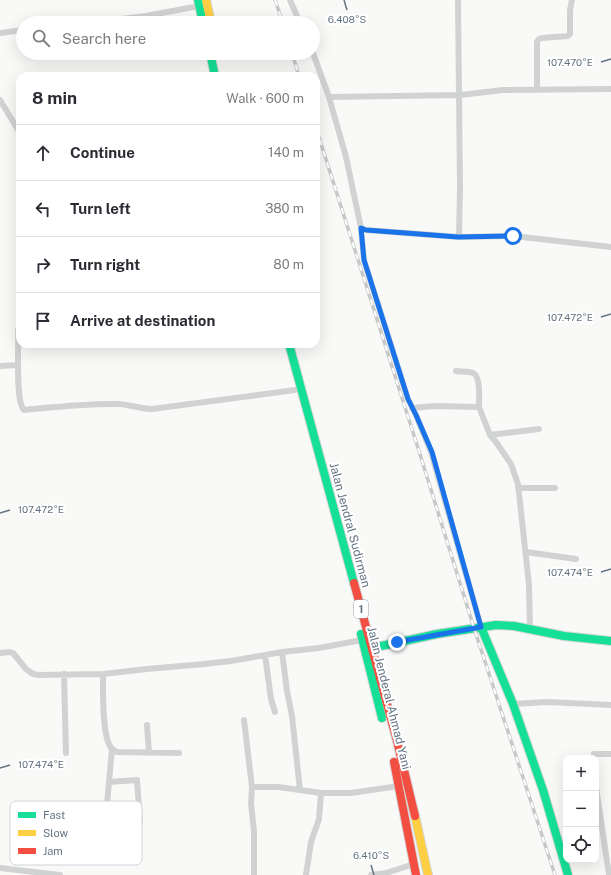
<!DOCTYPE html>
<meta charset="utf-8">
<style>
body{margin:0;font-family:"Public Sans",sans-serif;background:#f7f7f7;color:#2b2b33}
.controls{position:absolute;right:12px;bottom:12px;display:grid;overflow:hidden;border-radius:8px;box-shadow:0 4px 16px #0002}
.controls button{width:36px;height:36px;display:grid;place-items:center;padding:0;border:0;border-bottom:1px solid #e1e1e2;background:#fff;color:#2b2b33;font:20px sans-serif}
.stop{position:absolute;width:12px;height:12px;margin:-9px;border:3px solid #1a73e8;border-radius:50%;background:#fff}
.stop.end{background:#1a73e8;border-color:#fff;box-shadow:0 1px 4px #0008}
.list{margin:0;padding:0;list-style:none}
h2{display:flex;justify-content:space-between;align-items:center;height:52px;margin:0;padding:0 16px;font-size:17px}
h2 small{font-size:13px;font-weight:400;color:#7c7c81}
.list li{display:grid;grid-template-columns:26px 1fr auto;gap:12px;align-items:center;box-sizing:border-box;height:56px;padding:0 16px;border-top:1px solid #e1e1e2}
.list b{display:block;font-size:15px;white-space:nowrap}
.list em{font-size:13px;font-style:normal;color:#7c7c81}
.icon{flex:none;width:22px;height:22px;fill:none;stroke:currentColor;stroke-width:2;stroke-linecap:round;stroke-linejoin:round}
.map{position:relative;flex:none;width:611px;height:875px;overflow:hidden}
.search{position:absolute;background:#fff;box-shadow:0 4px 16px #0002;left:16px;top:16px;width:304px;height:44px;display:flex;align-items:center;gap:10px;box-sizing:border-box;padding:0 14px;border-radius:22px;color:#7c7c81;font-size:15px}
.panel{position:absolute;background:#fff;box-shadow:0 4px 16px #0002;left:16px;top:72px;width:304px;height:276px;border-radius:12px}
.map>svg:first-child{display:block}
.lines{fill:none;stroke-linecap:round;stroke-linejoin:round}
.fast-casing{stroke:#d6d7d8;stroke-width:10}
.slow-casing{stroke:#d6d7d8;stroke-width:10}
.jam-casing{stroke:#d6d7d8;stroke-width:10}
.street{stroke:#d1d3d3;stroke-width:6}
.fast{stroke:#16e098;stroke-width:8}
.slow{stroke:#ffcf43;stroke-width:8}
.jam{stroke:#f24e42;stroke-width:8}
.rail-casing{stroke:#c7c9c9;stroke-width:3.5}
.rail{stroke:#fff;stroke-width:2;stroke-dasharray:6;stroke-linecap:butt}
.route{stroke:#1a73e8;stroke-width:5}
.ticks{fill:none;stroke:#647483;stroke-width:1.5}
.labels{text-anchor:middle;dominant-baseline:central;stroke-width:4;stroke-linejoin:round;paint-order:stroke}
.shield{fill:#fff;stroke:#929ea8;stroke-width:1}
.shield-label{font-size:11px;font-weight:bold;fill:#647483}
.street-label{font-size:12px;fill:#647483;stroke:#fff}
.key{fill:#fff;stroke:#d0d5da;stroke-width:1}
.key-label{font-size:11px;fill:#647483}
.ticks-label{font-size:10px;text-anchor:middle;fill:#647483;stroke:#fff;stroke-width:4;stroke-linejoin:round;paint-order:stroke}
</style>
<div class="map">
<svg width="611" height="875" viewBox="0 0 611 875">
<rect width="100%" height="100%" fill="#f9f9f8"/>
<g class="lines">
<g class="fast-casing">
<path id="fast" d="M198,0L203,23
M210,53L215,76
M289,344L354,583
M481,627L513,704L543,790L568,875
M361,634L382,718
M372,648L437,634L496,625L514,626L564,636L611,641"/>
</g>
<g class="slow-casing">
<path id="slow" d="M206,0L211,23
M415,816L428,875"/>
</g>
<g class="jam-casing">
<path id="jam" d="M354,583L397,741L415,816
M394,762L416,875"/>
</g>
<path class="street" d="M290,0L300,23
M458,0L460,187L459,237L513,236L611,247
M87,23L146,16L199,6
M0,33L23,30
M313,53L329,97L346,157L361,228L364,260L408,399L416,415L431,452L481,627
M537,89V42L539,39L542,38L568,36L570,34V10L572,0
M329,97L460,95L503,90L611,89
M0,100L20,133
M361,228L366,230L459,237
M18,330C19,345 15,402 24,410C55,407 87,403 119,404C131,405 141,409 152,409L295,390
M0,366L18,365
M456,371C461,372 468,371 473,373C481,376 479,400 479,407
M412,408L435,406L479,407L490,435L496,442L511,464L518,484L529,585L530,630
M490,435L539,429
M518,488H555
M526,552L576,559
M282,652L287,691L292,716L300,790L321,793L319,819L311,842L306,875
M0,653L10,652L13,653L26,669L33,674L38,675L103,674L147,669L204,664L231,661L282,652L319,648L362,640
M265,655L271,699L275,712
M64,674L66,753
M103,674C103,691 102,733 110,746C111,749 113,750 117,752L179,753
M513,704L547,702L611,705
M244,720L252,787L251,804L254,831V875
M147,725L149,753
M594,758V754H611
M109,782L137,780L140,822
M252,787H278L300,790
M596,787L609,875
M321,793H351L399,786
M106,815L112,749
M0,868L60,875
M371,875L386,873L414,864"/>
<use href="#fast" class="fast"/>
<use href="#slow" class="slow"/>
<use href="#jam" class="jam"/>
<g class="rail-casing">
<path id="rail" d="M275,0L283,23
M292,53L299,76
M316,128L418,448L474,628L555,875"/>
</g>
<use href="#rail" class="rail"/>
</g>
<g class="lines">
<path class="route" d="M397,642L481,627L432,452L416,415L408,399L364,260L361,228L366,230L458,237L513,236"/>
</g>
<path class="ticks" d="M344,0L347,10M601,62L611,59M601,317L611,314M0,513L10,510M601,572L611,569M0,768L10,765M371,865L374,875"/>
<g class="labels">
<rect class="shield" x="354" y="600" width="14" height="18" rx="3"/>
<g class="shield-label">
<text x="361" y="609">1</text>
</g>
<g class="street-label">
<text transform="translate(350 525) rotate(75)">Jalan Jendral Sudirman</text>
<text transform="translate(389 698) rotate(76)">Jalan Jenderal Ahmad Yani</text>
</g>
</g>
<rect x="10" y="801" width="132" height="64" rx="6" class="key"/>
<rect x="18" y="812" width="18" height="6" fill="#16e098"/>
<rect x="18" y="830" width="18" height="6" fill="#ffcf43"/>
<rect x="18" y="848" width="18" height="6" fill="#f24e42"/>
<g class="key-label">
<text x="43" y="819">Fast</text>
<text x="43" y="837">Slow</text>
<text x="43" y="855">Jam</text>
</g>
<g class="ticks-label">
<text x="347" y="23">6.408°S</text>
<text x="570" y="66">107.470°E</text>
<text x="570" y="321">107.472°E</text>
<text x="41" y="513">107.472°E</text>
<text x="570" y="576">107.474°E</text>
<text x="41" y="768">107.474°E</text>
<text x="371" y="859">6.410°S</text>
</g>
</svg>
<div class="controls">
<button>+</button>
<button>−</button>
<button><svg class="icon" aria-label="locate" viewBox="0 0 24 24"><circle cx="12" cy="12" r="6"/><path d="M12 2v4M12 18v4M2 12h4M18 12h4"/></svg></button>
</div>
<div class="stop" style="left:513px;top:236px"></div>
<div class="stop end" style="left:397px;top:642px"></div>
<div class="search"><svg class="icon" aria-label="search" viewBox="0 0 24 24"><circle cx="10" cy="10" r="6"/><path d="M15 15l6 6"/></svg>Search here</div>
<section class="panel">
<h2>8 min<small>Walk · 600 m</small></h2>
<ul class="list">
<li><svg class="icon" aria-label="ahead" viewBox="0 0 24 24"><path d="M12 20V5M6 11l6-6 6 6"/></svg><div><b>Continue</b></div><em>140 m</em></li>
<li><svg class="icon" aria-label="left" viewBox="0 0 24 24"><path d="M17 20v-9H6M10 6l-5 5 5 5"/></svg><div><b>Turn left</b></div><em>380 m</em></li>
<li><svg class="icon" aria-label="right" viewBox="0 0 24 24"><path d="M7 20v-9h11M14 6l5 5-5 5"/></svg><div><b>Turn right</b></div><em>80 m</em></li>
<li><svg class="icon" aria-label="arrive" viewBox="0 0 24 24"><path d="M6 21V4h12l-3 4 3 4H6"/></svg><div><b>Arrive at destination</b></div></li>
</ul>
</section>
</div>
